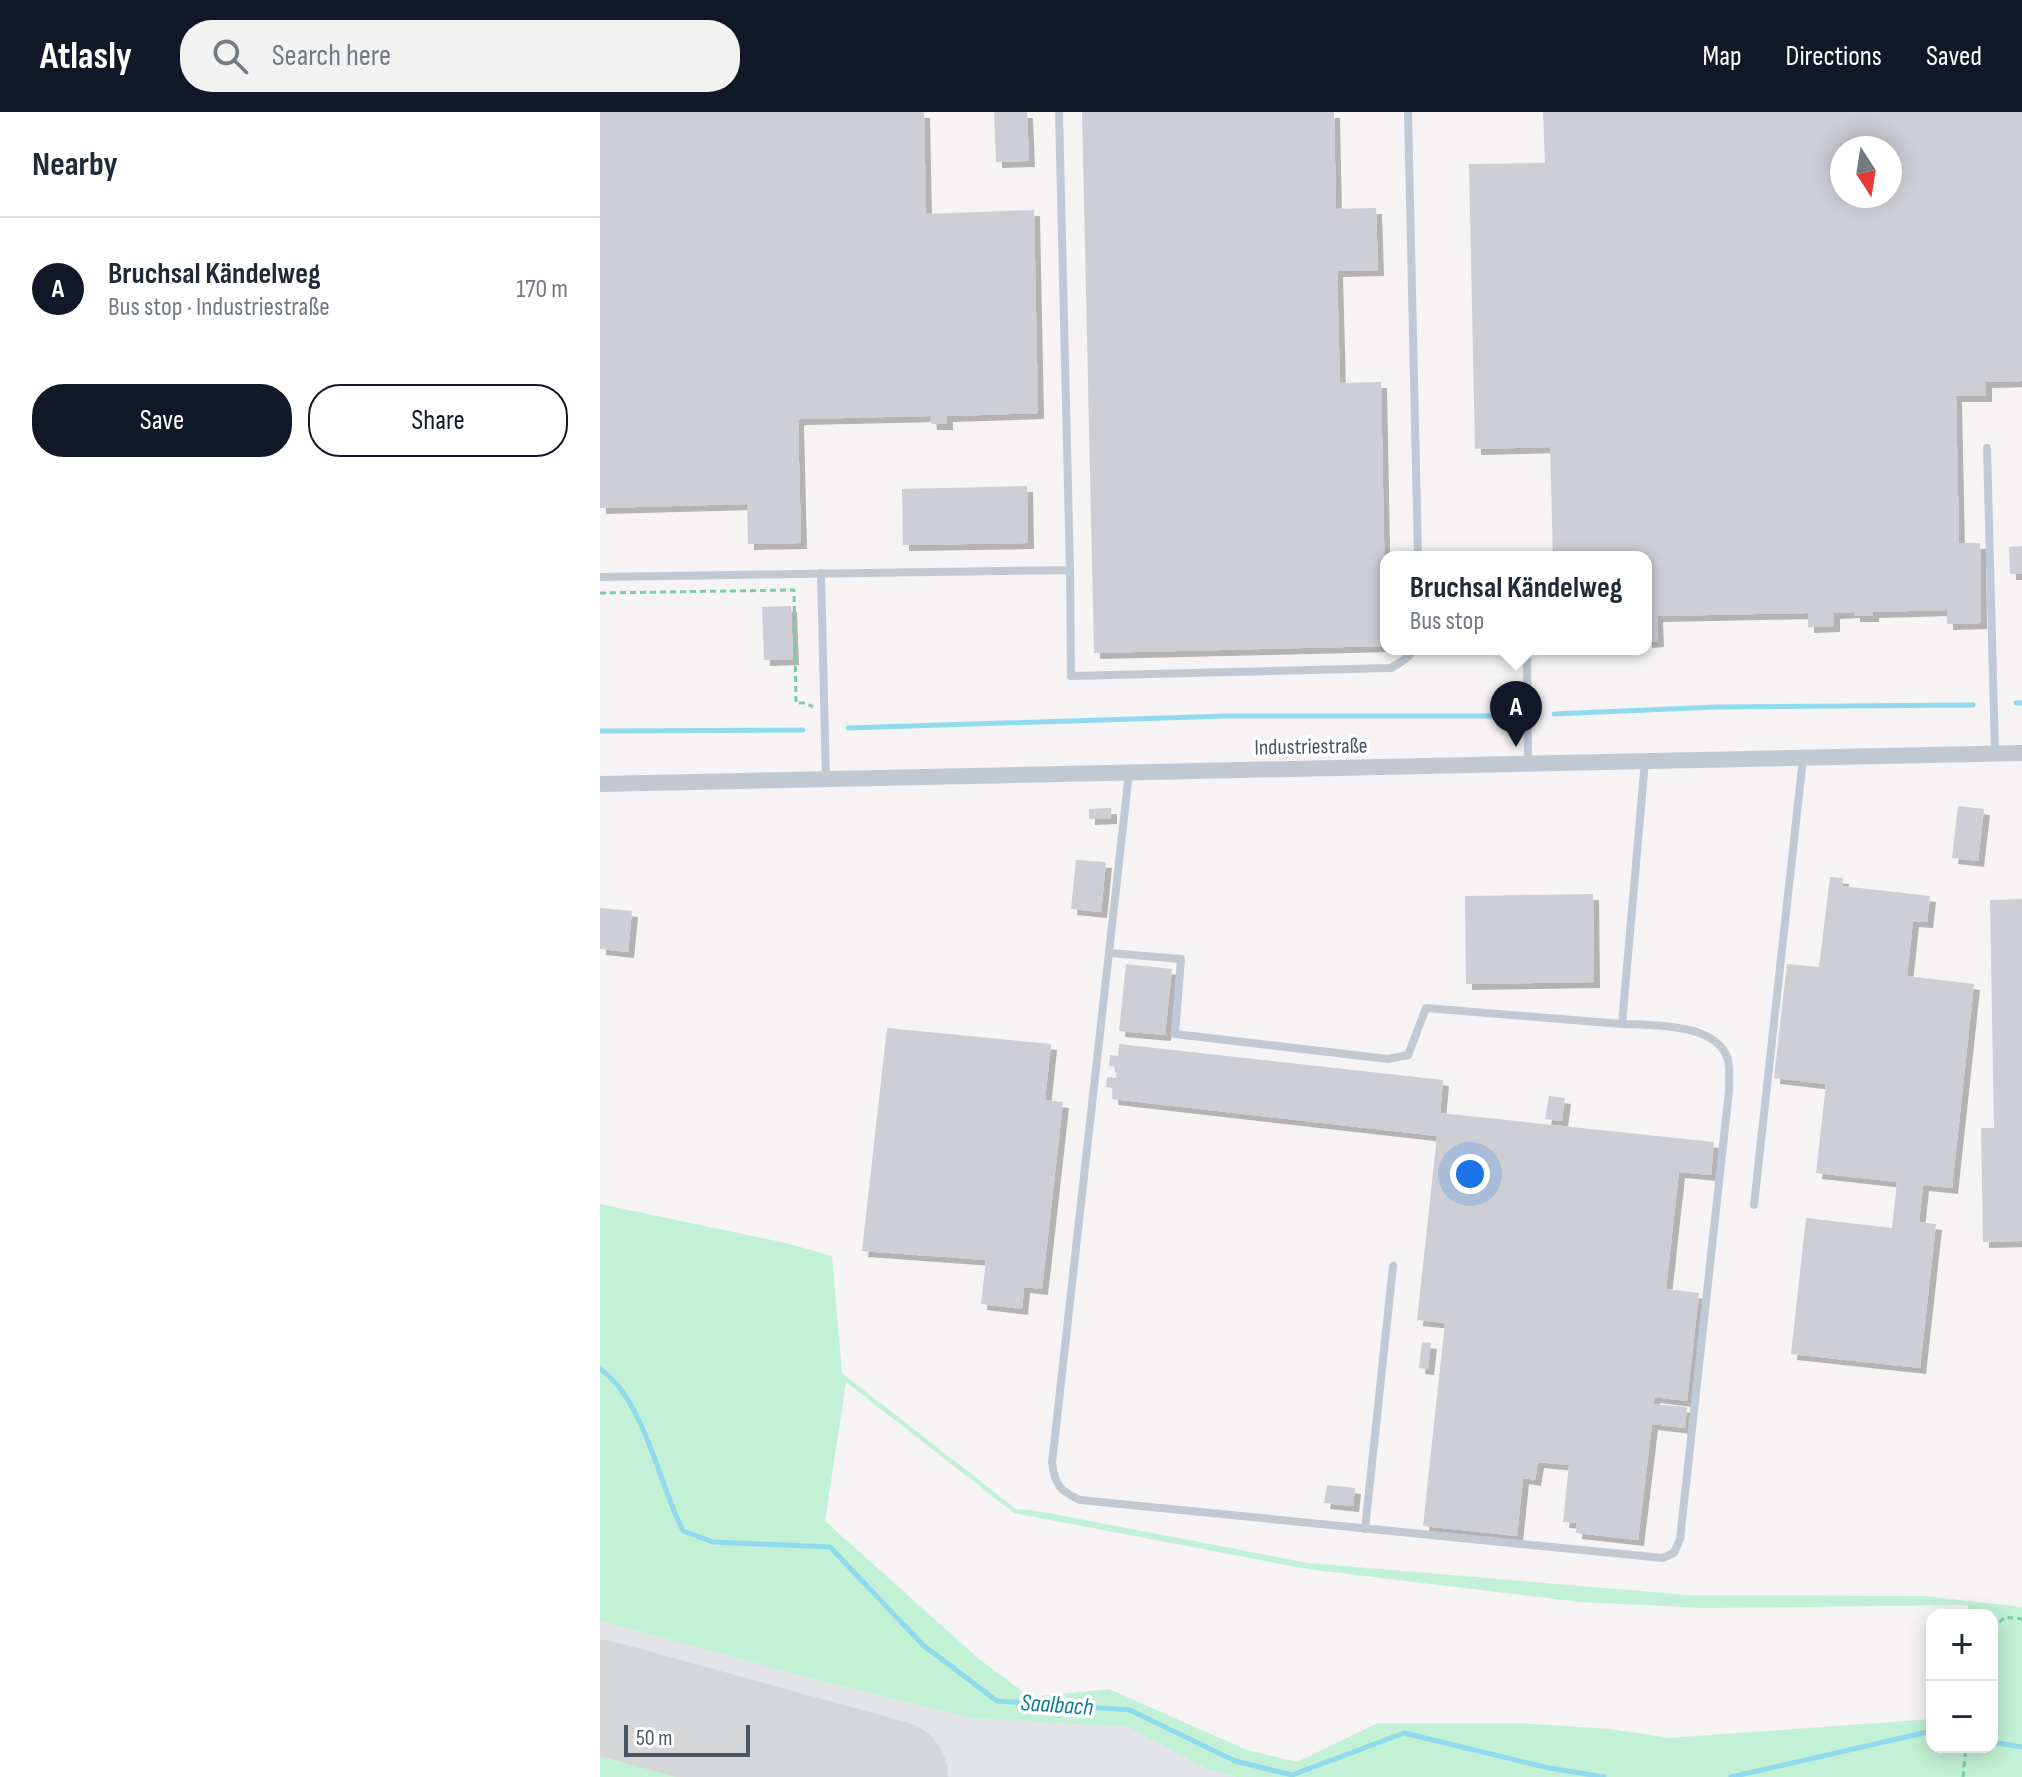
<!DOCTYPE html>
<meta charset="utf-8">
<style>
body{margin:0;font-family:"Sofia Sans Condensed",sans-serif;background:#f2f2f3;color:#1f2937}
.controls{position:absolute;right:24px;bottom:24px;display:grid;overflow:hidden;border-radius:16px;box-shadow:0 4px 20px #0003}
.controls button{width:72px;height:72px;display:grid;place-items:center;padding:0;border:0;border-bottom:2px solid #e0e1e3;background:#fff;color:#1f2937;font:40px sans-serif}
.compass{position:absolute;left:1230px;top:24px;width:72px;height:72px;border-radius:50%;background:#fff;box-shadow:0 4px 20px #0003;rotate:168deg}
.scale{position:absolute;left:24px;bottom:20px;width:126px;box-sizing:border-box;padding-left:8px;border:4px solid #4a5661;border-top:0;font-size:22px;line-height:28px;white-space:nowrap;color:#4a5661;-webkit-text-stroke:6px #fff;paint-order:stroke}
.you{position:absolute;left:870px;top:1062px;width:28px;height:28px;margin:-20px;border:6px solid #fff;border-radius:50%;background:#1a73e8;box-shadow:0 0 0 12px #1a73e833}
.badge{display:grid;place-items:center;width:52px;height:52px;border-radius:50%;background:#111827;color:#fff;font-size:26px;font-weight:700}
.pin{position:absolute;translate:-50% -66px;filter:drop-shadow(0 2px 4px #0008)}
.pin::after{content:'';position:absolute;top:42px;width:28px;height:24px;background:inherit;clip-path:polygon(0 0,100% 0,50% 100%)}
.popup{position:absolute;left:780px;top:439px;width:272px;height:104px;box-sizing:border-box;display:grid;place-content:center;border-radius:16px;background:#fff;filter:drop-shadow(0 2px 6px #0005);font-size:26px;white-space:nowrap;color:#747a83}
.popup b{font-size:30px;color:#1f2937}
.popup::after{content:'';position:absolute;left:50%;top:100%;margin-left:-16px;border:16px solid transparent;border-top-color:#fff}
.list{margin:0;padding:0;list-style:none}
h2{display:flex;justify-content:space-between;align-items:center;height:104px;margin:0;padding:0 32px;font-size:34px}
h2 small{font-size:26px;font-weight:400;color:#747a83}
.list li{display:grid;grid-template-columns:52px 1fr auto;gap:24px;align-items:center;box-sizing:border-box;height:144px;padding:0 32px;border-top:2px solid #e0e1e3}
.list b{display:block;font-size:30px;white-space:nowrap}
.list p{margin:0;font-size:26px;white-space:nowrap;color:#747a83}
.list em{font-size:26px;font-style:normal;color:#747a83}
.actions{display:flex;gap:16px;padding:24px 32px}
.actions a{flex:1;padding:18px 0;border:2px solid #111827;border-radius:32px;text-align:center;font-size:28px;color:#111827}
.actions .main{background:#111827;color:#fff}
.icon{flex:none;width:44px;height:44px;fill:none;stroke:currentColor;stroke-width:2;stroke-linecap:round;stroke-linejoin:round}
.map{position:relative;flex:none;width:1422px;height:1665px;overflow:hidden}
header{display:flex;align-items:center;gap:48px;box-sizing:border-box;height:112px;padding:0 40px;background:#111827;color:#fff}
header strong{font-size:38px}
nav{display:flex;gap:44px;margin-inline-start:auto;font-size:28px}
.search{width:560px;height:72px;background:#f2f2f3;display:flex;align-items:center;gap:20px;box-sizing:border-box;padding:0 28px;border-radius:32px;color:#747a83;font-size:30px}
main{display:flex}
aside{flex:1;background:#fff}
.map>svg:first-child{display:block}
.airport{fill:#e2e4e7}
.green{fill:#c3f1d5;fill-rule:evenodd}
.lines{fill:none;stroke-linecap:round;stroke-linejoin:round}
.stream{stroke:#90daee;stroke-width:5}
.runway{stroke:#d5d6d8;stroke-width:114}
.building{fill:#cdcfd5;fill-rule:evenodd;filter:url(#shadow)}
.path{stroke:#7ad0a6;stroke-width:3;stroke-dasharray:6 4;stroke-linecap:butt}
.lane{stroke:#c1cad2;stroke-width:8}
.street{stroke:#c1cad2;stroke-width:16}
.labels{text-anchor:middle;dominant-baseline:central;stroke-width:7;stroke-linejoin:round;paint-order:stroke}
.street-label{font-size:22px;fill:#4a5661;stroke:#fff}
.water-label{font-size:24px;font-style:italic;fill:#0c7c9b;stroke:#fff}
</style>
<header>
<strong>Atlasly</strong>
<div class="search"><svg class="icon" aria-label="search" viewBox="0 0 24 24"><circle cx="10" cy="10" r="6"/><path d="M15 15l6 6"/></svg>Search here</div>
<nav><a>Map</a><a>Directions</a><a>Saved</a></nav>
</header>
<main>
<aside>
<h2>Nearby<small></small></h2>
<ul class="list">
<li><span class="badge">A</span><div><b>Bruchsal Kändelweg</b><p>Bus stop · Industriestraße</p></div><em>170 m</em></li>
</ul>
<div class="actions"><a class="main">Save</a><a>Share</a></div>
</aside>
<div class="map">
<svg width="1422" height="1665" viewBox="0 0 1422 1665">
<defs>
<filter id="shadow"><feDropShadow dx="6" dy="6" stdDeviation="0" flood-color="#0004"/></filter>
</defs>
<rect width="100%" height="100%" fill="#f5f3f3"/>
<path class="airport" d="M0,1509L228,1571L376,1607L527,1615L605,1656L636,1665H91L0,1641Z"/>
<path class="green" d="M0,1092L186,1131L232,1144L242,1261L416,1397L438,1399L708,1451L1088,1483L1323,1484L1422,1495V1665H636L605,1656L527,1615L376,1607L228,1571L0,1509ZM246,1270L414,1401L707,1457L980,1490L1104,1496L1368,1493V1503H1392V1635H1332V1607L1069,1626L1010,1617L915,1611H778L697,1650L647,1638L509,1577L430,1585L379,1547L225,1409Z
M0,1641L91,1665H0Z"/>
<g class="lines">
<path class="stream" d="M1416,591H1422
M954,602L1116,595L1373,593
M248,616L626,604H904
M0,619L203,618
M0,1256C7,1263 16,1270 22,1279C51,1321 61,1374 83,1419L113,1430L230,1435L323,1533L397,1589L530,1598L635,1649L692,1663L804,1621L949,1656L1004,1665
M1392,1630L1422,1635
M1131,1665L1332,1619"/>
<path class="runway" d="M0,1585L291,1665"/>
</g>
<path class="building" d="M0,0H324L326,102L434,98L438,301L347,304V312H331L330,304L200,307L198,308L201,431L148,432L147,392L0,396Z
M394,0H427L429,49L396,50Z
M482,0H734L736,97L776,96L778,158L737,159L740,271L781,270L786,534L494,541Z
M943,0H1422V269L1386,270V284H1356L1359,431H1380L1381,511L1347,512V498L1273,500V504H1254V500L1234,501V514L1208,515V501L1057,504L1058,529L1046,530V445H953L950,335L875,337L869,52L945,51ZM1242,36H1290V84H1242Z
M427,374L428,431L303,433L302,377Z
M1422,434V462H1410L1409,435Z
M191,494L193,547L164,548L162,495Z
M1358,694L1384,697L1378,749L1352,746Z
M511,696V706L489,707V697Z
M476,748L506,750L501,800L471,797Z
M1230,765L1243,766L1242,774L1330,784L1327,810L1313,809L1307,864L1374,872L1352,1076L1323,1073L1319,1110L1336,1112L1320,1256L1191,1242L1206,1106L1292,1116L1297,1070L1216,1061L1226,972L1174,966L1187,852L1219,855Z
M993,782L994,870L866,872L865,784Z
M1422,787V1129L1383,1130L1381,1016H1394L1390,788Z
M0,796L32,799L28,840L0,837Z
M526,852L572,857L565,923L519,919Z
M287,916L451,932L445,988L463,990L442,1177L424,1175L422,1197L381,1192L386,1148L262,1139Z
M519,932L843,968L840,1001L1114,1030L1111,1063L1079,1060L1066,1177L1099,1181L1087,1289L1054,1285L1053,1292L1087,1295L1085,1316L1052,1312L1038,1428L976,1421L977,1411L963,1410L969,1353L938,1350L935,1368L923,1366L917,1424L823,1414L845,1211L817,1208L837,1024L512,987L513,976L506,975L507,965L516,966L517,955L509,954L510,943L518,944Z
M949,984L965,986L962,1009L945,1007Z
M822,1230L831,1231L828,1257L819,1256Z
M727,1373L755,1376L753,1394L724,1391Z"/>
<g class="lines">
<path class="path" d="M0,481L194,478L196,591H206L213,595
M1392,1517L1405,1505L1422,1507
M1363,1665L1366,1635"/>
<path class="lane" d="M808,0L818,445
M1387,336L1395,641
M926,444V445
M470,458L471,564L791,556L804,548L816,537
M221,461L226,668
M0,465L470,458L459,0
M927,537L928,652
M529,661L452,1351C455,1373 460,1379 480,1388L1063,1446L1074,1441L1080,1427L1129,979C1129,970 1130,957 1128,948C1118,911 1052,913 1022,912L1045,649
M510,841L581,847L575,922L788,947L808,943L826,896L1022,912
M1154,1093L1203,646
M765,1417L793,1154"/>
<path class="street" d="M0,672L1422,641"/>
</g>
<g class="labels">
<g class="street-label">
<text transform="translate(711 635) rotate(-1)">Industriestraße</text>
</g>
<g class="water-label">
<text transform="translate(457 1593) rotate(4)">Saalbach</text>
</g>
</g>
</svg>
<div class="controls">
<button>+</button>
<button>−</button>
</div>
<svg class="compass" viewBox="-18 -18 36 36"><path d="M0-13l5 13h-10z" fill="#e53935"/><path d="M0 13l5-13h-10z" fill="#747a83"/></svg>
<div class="scale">50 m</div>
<div class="you"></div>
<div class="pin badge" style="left:916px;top:635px">A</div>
<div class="popup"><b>Bruchsal Kändelweg</b>Bus stop</div>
</div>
</main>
